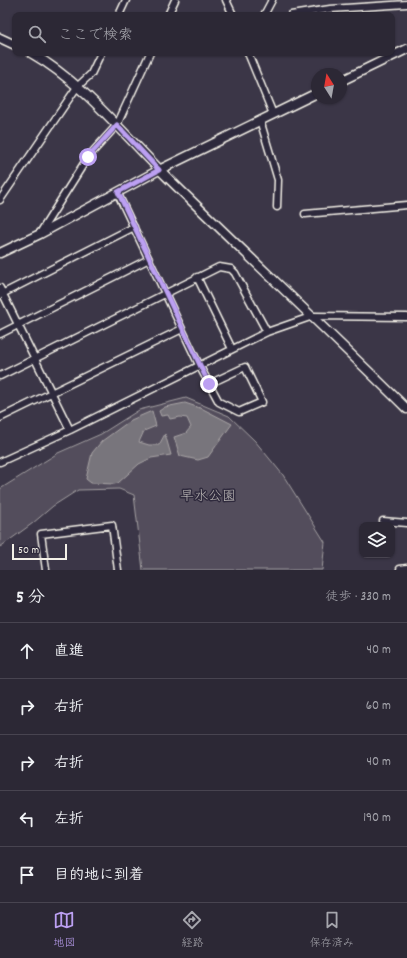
<!DOCTYPE html>
<html lang="ja">
<meta charset="utf-8">
<style>
body{margin:0;font-family:Dekko,"Klee One",sans-serif;background:#383441;color:#f1f3f6}
.controls{position:absolute;right:12px;bottom:12px;display:grid;overflow:hidden;border-radius:8px;box-shadow:0 1px 3px #0004}
.controls button{width:36px;height:36px;display:grid;place-items:center;padding:0;border:0;border-bottom:1px solid #484450;background:#2c2835;color:#f1f3f6;font:20px sans-serif}
.compass{position:absolute;left:311px;top:68px;width:36px;height:36px;border-radius:50%;background:#2c2835;box-shadow:0 1px 3px #0004;rotate:349deg}
.scale{position:absolute;left:12px;bottom:10px;width:55px;box-sizing:border-box;padding-left:4px;border:2px solid #f4f1e8;border-top:0;font-size:11px;line-height:14px;white-space:nowrap;color:#f4f1e8;-webkit-text-stroke:3px #2f2a3d;paint-order:stroke}
.stop{position:absolute;width:12px;height:12px;margin:-9px;border:3px solid #bca0f2;border-radius:50%;background:#fff}
.stop.end{background:#bca0f2;border-color:#fff;box-shadow:0 1px 4px #0008}
.list{margin:0;padding:0;list-style:none}
h2{display:flex;justify-content:space-between;align-items:center;height:52px;margin:0;padding:0 16px;font-size:17px}
h2 small{font-size:13px;font-weight:400;color:#a6a6ad}
.list li{display:grid;grid-template-columns:26px 1fr auto;gap:12px;align-items:center;box-sizing:border-box;height:56px;padding:0 16px;border-top:1px solid #484450}
.list b{display:block;font-size:15px;white-space:nowrap}
.list em{font-size:13px;font-style:normal;color:#a6a6ad}
.icon{flex:none;width:22px;height:22px;fill:none;stroke:currentColor;stroke-width:2;stroke-linecap:round;stroke-linejoin:round}
.map{position:relative;flex:none;width:407px;height:570px;overflow:hidden}
.search{position:absolute;background:#2c2835;box-shadow:0 1px 3px #0004;left:12px;right:12px;top:12px;height:44px;display:flex;align-items:center;gap:10px;box-sizing:border-box;padding:0 14px;border-radius:8px;color:#a6a6ad;font-size:15px}
.sheet{height:332px;background:#2c2835}
nav{display:flex;justify-content:space-around;align-items:center;box-sizing:border-box;height:56px;border-top:1px solid #484450;background:#2c2835;font-size:11px;color:#a6a6ad}
nav a{display:grid;justify-items:center;gap:2px}
nav .on{color:#bca0f2}
.map>svg:first-child{display:block}
.green{fill:#534e5c;stroke:#a4a0a2}
.water{fill:#78747b;stroke:#aaa6a7}
.lines{fill:none;stroke-linecap:round;stroke-linejoin:round}
.minor-casing{stroke:#f4f1e8;stroke-width:9}
.tertiary-casing{stroke:#f4f1e8;stroke-width:11}
.minor{stroke:#2f2a3d;stroke-width:6}
.tertiary{stroke:#2f2a3d;stroke-width:8}
.route{stroke:#bca0f2;stroke-width:5}
.labels{text-anchor:middle;dominant-baseline:central;stroke-width:3;stroke-linejoin:round;paint-order:stroke}
.park-label{font-size:14px;fill:#bcb8b7;stroke:#2f2a3d}
</style>
<div class="map">
<svg width="407" height="570" viewBox="0 0 407 570">
<rect width="100%" height="100%" fill="#3b3647"/>
<filter id="ink" filterUnits="userSpaceOnUse"><feTurbulence type="fractalNoise" baseFrequency=".025" numOctaves="2"/><feDisplacementMap in="SourceGraphic" scale="8" xChannelSelector="R" yChannelSelector="G"/><feConvolveMatrix kernelMatrix="1 2 1 2 8 2 1 2 1" color-interpolation-filters="sRGB"/></filter>
<g filter="url(#ink)">
<path class="green" d="M186,398L229,416L255,441L283,475L325,542L322,570H143L134,495L119,489L78,490L53,506L33,523L0,547V489L58,453L101,434L139,410Z"/>
<path class="water" d="M185,403L203,409L232,424L208,457L198,460L180,456L174,437L186,433L191,427L187,418L180,417L170,419L168,415L161,416L159,411L165,407Z
M152,411L156,426L144,431L139,442L149,445H159L165,434L171,455L151,458L139,464L118,483L114,484L91,483L86,479L92,453L102,441L131,420Z"/>
<g class="lines">
<g class="minor-casing">
<path id="minor" d="M226,0L233,15
M119,15L126,0
M168,15L175,0
M264,15L272,0
M291,15L330,9L407,4
M248,53L273,114
M260,120L278,180L277,207
M117,192L199,365L219,402L239,412L262,402L245,367L209,384
M0,200L77,87L91,74L101,53
M305,214L407,205
M40,233L88,157L117,125L150,53
M197,277L232,349
M0,288L70,430
M0,295L134,227
M0,334L149,259
M0,376L219,267L231,269L235,273L267,332
M0,418L182,329
M0,462L70,430L267,332L313,316L407,317
M383,521L407,523
M400,569L407,568
M46,570L41,534L112,525L118,570"/>
</g>
<g class="tertiary-casing">
<path id="tertiary" d="M0,38L15,45
M31,53C85,84 123,134 167,177C247,255 328,331 407,409
M341,81L407,49
M0,253L40,234L159,170L317,93"/>
</g>
<use href="#minor" class="minor"/>
<use href="#tertiary" class="tertiary"/>
</g>
</g>
<g class="lines" filter="url(#ink)">
<path class="route" d="M88,157L117,125L159,170L118,192L209,384"/>
</g>
<g class="labels">
<g class="park-label">
<text x="208" y="497">早水公園</text>
</g>
</g>
</svg>
<div class="controls">
<button><svg class="icon" aria-label="layers" viewBox="0 0 24 24"><path d="M12 4l9 5-9 5-9-5zM3 14l9 5 9-5"/></svg></button>
</div>
<svg class="compass" viewBox="-18 -18 36 36"><path d="M0-13l5 13h-10z" fill="#e53935"/><path d="M0 13l5-13h-10z" fill="#a6a6ad"/></svg>
<div class="scale">50 m</div>
<div class="stop" style="left:88px;top:157px"></div>
<div class="stop end" style="left:209px;top:384px"></div>
<div class="search"><svg class="icon" aria-label="search" viewBox="0 0 24 24"><circle cx="10" cy="10" r="6"/><path d="M15 15l6 6"/></svg>ここで検索</div>
</div>
<section class="sheet">
<h2>5 分<small>徒歩 · 330 m</small></h2>
<ul class="list">
<li><svg class="icon" aria-label="ahead" viewBox="0 0 24 24"><path d="M12 20V5M6 11l6-6 6 6"/></svg><div><b>直進</b></div><em>40 m</em></li>
<li><svg class="icon" aria-label="right" viewBox="0 0 24 24"><path d="M7 20v-9h11M14 6l5 5-5 5"/></svg><div><b>右折</b></div><em>60 m</em></li>
<li><svg class="icon" aria-label="right" viewBox="0 0 24 24"><path d="M7 20v-9h11M14 6l5 5-5 5"/></svg><div><b>右折</b></div><em>40 m</em></li>
<li><svg class="icon" aria-label="left" viewBox="0 0 24 24"><path d="M17 20v-9H6M10 6l-5 5 5 5"/></svg><div><b>左折</b></div><em>190 m</em></li>
<li><svg class="icon" aria-label="arrive" viewBox="0 0 24 24"><path d="M6 21V4h12l-3 4 3 4H6"/></svg><div><b>目的地に到着</b></div></li>
</ul>
</section>
<nav>
<a class="on"><svg class="icon" aria-label="map" viewBox="0 0 24 24"><path d="M3 6l6-2 6 2 6-2v14l-6 2-6-2-6 2zM9 4v14M15 6v14"/></svg>地図</a>
<a><svg class="icon" aria-label="directions" viewBox="0 0 24 24"><path d="M12 3l9 9-9 9-9-9zM9 14v-3h6M13 9l2 2-2 2"/></svg>経路</a>
<a><svg class="icon" aria-label="saved" viewBox="0 0 24 24"><path d="M7 4h10v16l-5-4-5 4z"/></svg>保存済み</a>
</nav>
